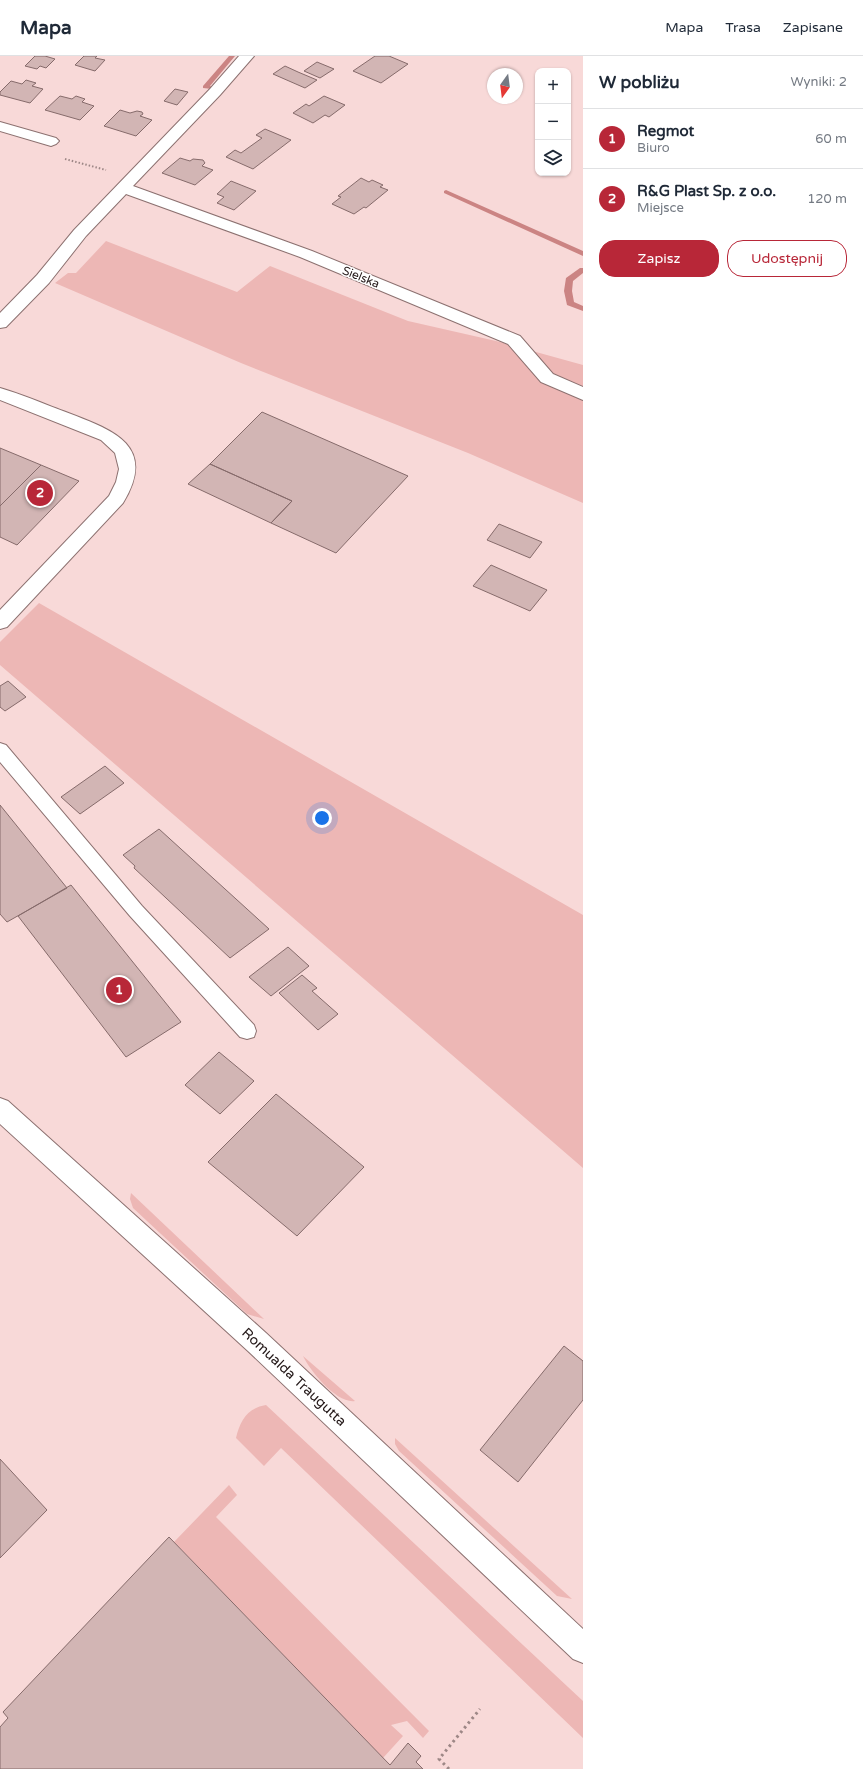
<!DOCTYPE html>
<html lang="pl">
<meta charset="utf-8">
<style>
body{margin:0;font-family:"Varela Round",sans-serif;background:#f2f2f3;color:#1f2937}
.controls{position:absolute;right:12px;top:12px;display:grid;overflow:hidden;border-radius:8px;box-shadow:0 1px 3px #0004}
.controls button{width:36px;height:36px;display:grid;place-items:center;padding:0;border:0;border-bottom:1px solid #e0e1e3;background:#fff;color:#1f2937;font:20px sans-serif}
.compass{position:absolute;left:487px;top:12px;width:36px;height:36px;border-radius:50%;background:#fff;box-shadow:0 1px 3px #0004;rotate:194deg}
.you{position:absolute;left:322px;top:762px;width:14px;height:14px;margin:-10px;border:3px solid #fff;border-radius:50%;background:#1a73e8;box-shadow:0 0 0 6px #1a73e833}
.badge{display:grid;place-items:center;width:26px;height:26px;border-radius:50%;background:#b82738;color:#fff;font-size:13px;font-weight:700}
.pin{position:absolute;translate:-50% -50%;border:2px solid #fff;box-shadow:0 1px 4px #0006}
.list{margin:0;padding:0;list-style:none}
h2{display:flex;justify-content:space-between;align-items:center;height:52px;margin:0;padding:0 16px;font-size:17px}
h2 small{font-size:13px;font-weight:400;color:#747a83}
.list li{display:grid;grid-template-columns:26px 1fr auto;gap:12px;align-items:center;box-sizing:border-box;height:60px;padding:0 16px;border-top:1px solid #e0e1e3}
.list b{display:block;font-size:15px;white-space:nowrap}
.list p{margin:0;font-size:13px;white-space:nowrap;color:#747a83}
.list em{font-size:13px;font-style:normal;color:#747a83}
.actions{display:flex;gap:8px;padding:12px 16px}
.actions a{flex:1;padding:9px 0;border:1px solid #b82738;border-radius:16px;text-align:center;font-size:14px;color:#b82738}
.actions .main{background:#b82738;color:#fff}
.icon{flex:none;width:22px;height:22px;fill:none;stroke:currentColor;stroke-width:2;stroke-linecap:round;stroke-linejoin:round}
.map{position:relative;flex:none;width:583px;height:1713px;overflow:hidden}
header{display:flex;align-items:center;gap:24px;box-sizing:border-box;height:56px;padding:0 20px;background:#fff;border-bottom:1px solid #e0e1e3}
header strong{font-size:19px}
nav{display:flex;gap:22px;margin-inline-start:auto;font-size:14px}
main{display:flex}
aside{flex:1;background:#fff}
.map>svg:first-child{display:block}
.green{fill:#edb7b5}
.lines{fill:none;stroke-linecap:round;stroke-linejoin:round}
.stream{fill:#cb8483;fill-rule:evenodd}
.building{fill:#d2b5b4;stroke:#866b6b}
.lane-casing{stroke:#8c7170;stroke-width:2}
.street-casing{stroke:#8c7170;stroke-width:2}
.path-far1{stroke:#9d8786;stroke-width:2;stroke-dasharray:1.5 2;stroke-linecap:butt}
.path{stroke:#9d8786;stroke-width:3;stroke-dasharray:2.5 3.5;stroke-linecap:butt}
.lane{fill:#fff;fill-rule:evenodd}
.street{fill:#fff;fill-rule:evenodd}
.labels{text-anchor:middle;dominant-baseline:central;stroke-width:3;stroke-linejoin:round;paint-order:stroke}
.far-street-label{font-size:12px;fill:#221717;stroke:#fff}
.street-label{font-size:14px;fill:#221717;stroke:#fff}
</style>
<header>
<strong>Mapa</strong>
<nav><a>Mapa</a><a>Trasa</a><a>Zapisane</a></nav>
</header>
<main>
<div class="map">
<svg width="583" height="1713" viewBox="0 0 583 1713">
<rect width="100%" height="100%" fill="#f8d9d8"/>
<path class="green" d="M106,185L237,236L270,210L408,265L496,285L583,309V447L468,397L241,307L55,227L68,217H76Z
M39,547L583,859V1112L0,609V586Z
M131,1137L264,1263L247,1258L133,1152L130,1143Z
M303,1300L355,1345C337,1348 310,1315 303,1300Z
M266,1349L583,1645V1682L281,1392L264,1410L236,1382C240,1365 247,1352 266,1349Z
M395,1382L572,1543L557,1540L399,1395L395,1388Z
M229,1429L237,1439L216,1461L429,1675L423,1682L407,1665L391,1669L403,1680L383,1702L174,1486Z"/>
<g class="lines">
<path class="stream" d="M229,0H235L210,30L212,31V33L203,32V30Z
M446,134L583,195V200L444,137V135Z
M580,212H583V217L573,225L572,235L574,246L583,250V255L567,249L564,235L566,222Z"/>
</g>
<path class="building" d="M35,0H45L55,3L46,12L40,10L37,13L25,10Z
M84,0H97L95,2L105,4L95,15L75,9Z
M375,0H389L408,8L381,27L353,15Z
M317,6L334,13L320,22L304,15Z
M285,10L298,16L317,24L305,32L273,18Z
M26,24L36,27L32,30L43,33L30,47L0,39V36L11,25L22,28Z
M175,33L188,36L177,49L164,45Z
M60,40L72,43L76,40L85,43L82,46L94,50L80,64L45,54Z
M324,40L345,49L329,61L325,59L313,67L293,57L306,48L309,50Z
M120,54L130,57L137,55L142,56L143,58L140,60L152,64L136,80L104,70Z
M265,73L291,84L253,113L226,101L235,94L241,97L262,82L256,79Z
M180,102L190,105L193,103L203,104L205,107L202,110L213,114L195,129L162,117Z
M361,122L369,126L372,124L383,129L380,131L388,134L366,152L364,151L354,158L332,148L341,141L338,140Z
M231,125L256,135L234,154L217,147L224,141L217,138Z
M262,356L408,420L336,497L271,467L292,445L210,408Z
M0,392L41,409L0,450Z
M210,408L292,445L271,467L188,428Z
M41,409L79,425L17,489L0,481V450Z
M499,468L542,486L530,502L487,484Z
M491,509L547,534L530,555L473,530Z
M8,625L26,641L5,655L0,651V630Z
M105,710L124,727L80,758L61,741Z
M0,749L67,832L7,866L0,858Z
M159,773L269,873L230,902L134,812L135,810L123,799Z
M71,829L181,966L126,1001L18,860Z
M288,891L309,910L271,940L249,921Z
M302,919L317,932L312,935L338,958L318,974L279,937Z
M219,996L254,1025L220,1058L185,1029Z
M276,1038L364,1111L297,1180L208,1106Z
M564,1290L583,1305V1344L518,1426L480,1394Z
M0,1403L47,1454L0,1502Z
M169,1481L390,1709L408,1687L421,1700L416,1706L423,1713H0V1671L8,1662L3,1656Z"/>
<g class="lines">
<g class="lane-casing">
<path id="lane" d="M0,687L6,689L142,850L254,969L256,975L254,981L247,983L240,981L130,860L0,706Z"/>
</g>
<g class="street-casing">
<path id="street" d="M239,0H254L220,39L133,130L312,195L520,280L553,318L583,331V344L541,326L508,288L300,201L126,138L86,180L49,227L6,271L0,272V257L37,219L74,174L210,33Z
M0,66L56,82L59,85L56,88L51,90L0,75Z
M0,332C21,338 42,347 63,355C110,373 159,388 123,447L7,571L0,573V554L109,440L116,426L119,413L115,397L101,384L0,344Z
M0,1042L8,1045L266,1277L583,1573V1607L573,1603L248,1295L0,1068Z"/>
</g>
<path class="path-far1" d="M65,103L106,114"/>
<path class="path" d="M449,1713L439,1703L480,1653"/>
<use href="#lane" class="lane"/>
<use href="#street" class="street"/>
</g>
<g class="labels">
<g class="far-street-label">
<text transform="translate(361 221) rotate(22)">Sielska</text>
</g>
<g class="street-label">
<text transform="translate(294 1321) rotate(43)">Romualda Traugutta</text>
</g>
</g>
</svg>
<div class="controls">
<button>+</button>
<button>−</button>
<button><svg class="icon" aria-label="layers" viewBox="0 0 24 24"><path d="M12 4l9 5-9 5-9-5zM3 14l9 5 9-5"/></svg></button>
</div>
<svg class="compass" viewBox="-18 -18 36 36"><path d="M0-13l5 13h-10z" fill="#e53935"/><path d="M0 13l5-13h-10z" fill="#747a83"/></svg>
<div class="you"></div>
<div class="pin badge" style="left:119px;top:934px">1</div>
<div class="pin badge" style="left:40px;top:437px">2</div>
</div>
<aside>
<h2>W pobliżu<small>Wyniki: 2</small></h2>
<ul class="list">
<li><span class="badge">1</span><div><b>Regmot</b><p>Biuro</p></div><em>60 m</em></li>
<li><span class="badge">2</span><div><b>R&amp;G Plast Sp. z o.o.</b><p>Miejsce</p></div><em>120 m</em></li>
</ul>
<div class="actions"><a class="main">Zapisz</a><a>Udostępnij</a></div>
</aside>
</main>
